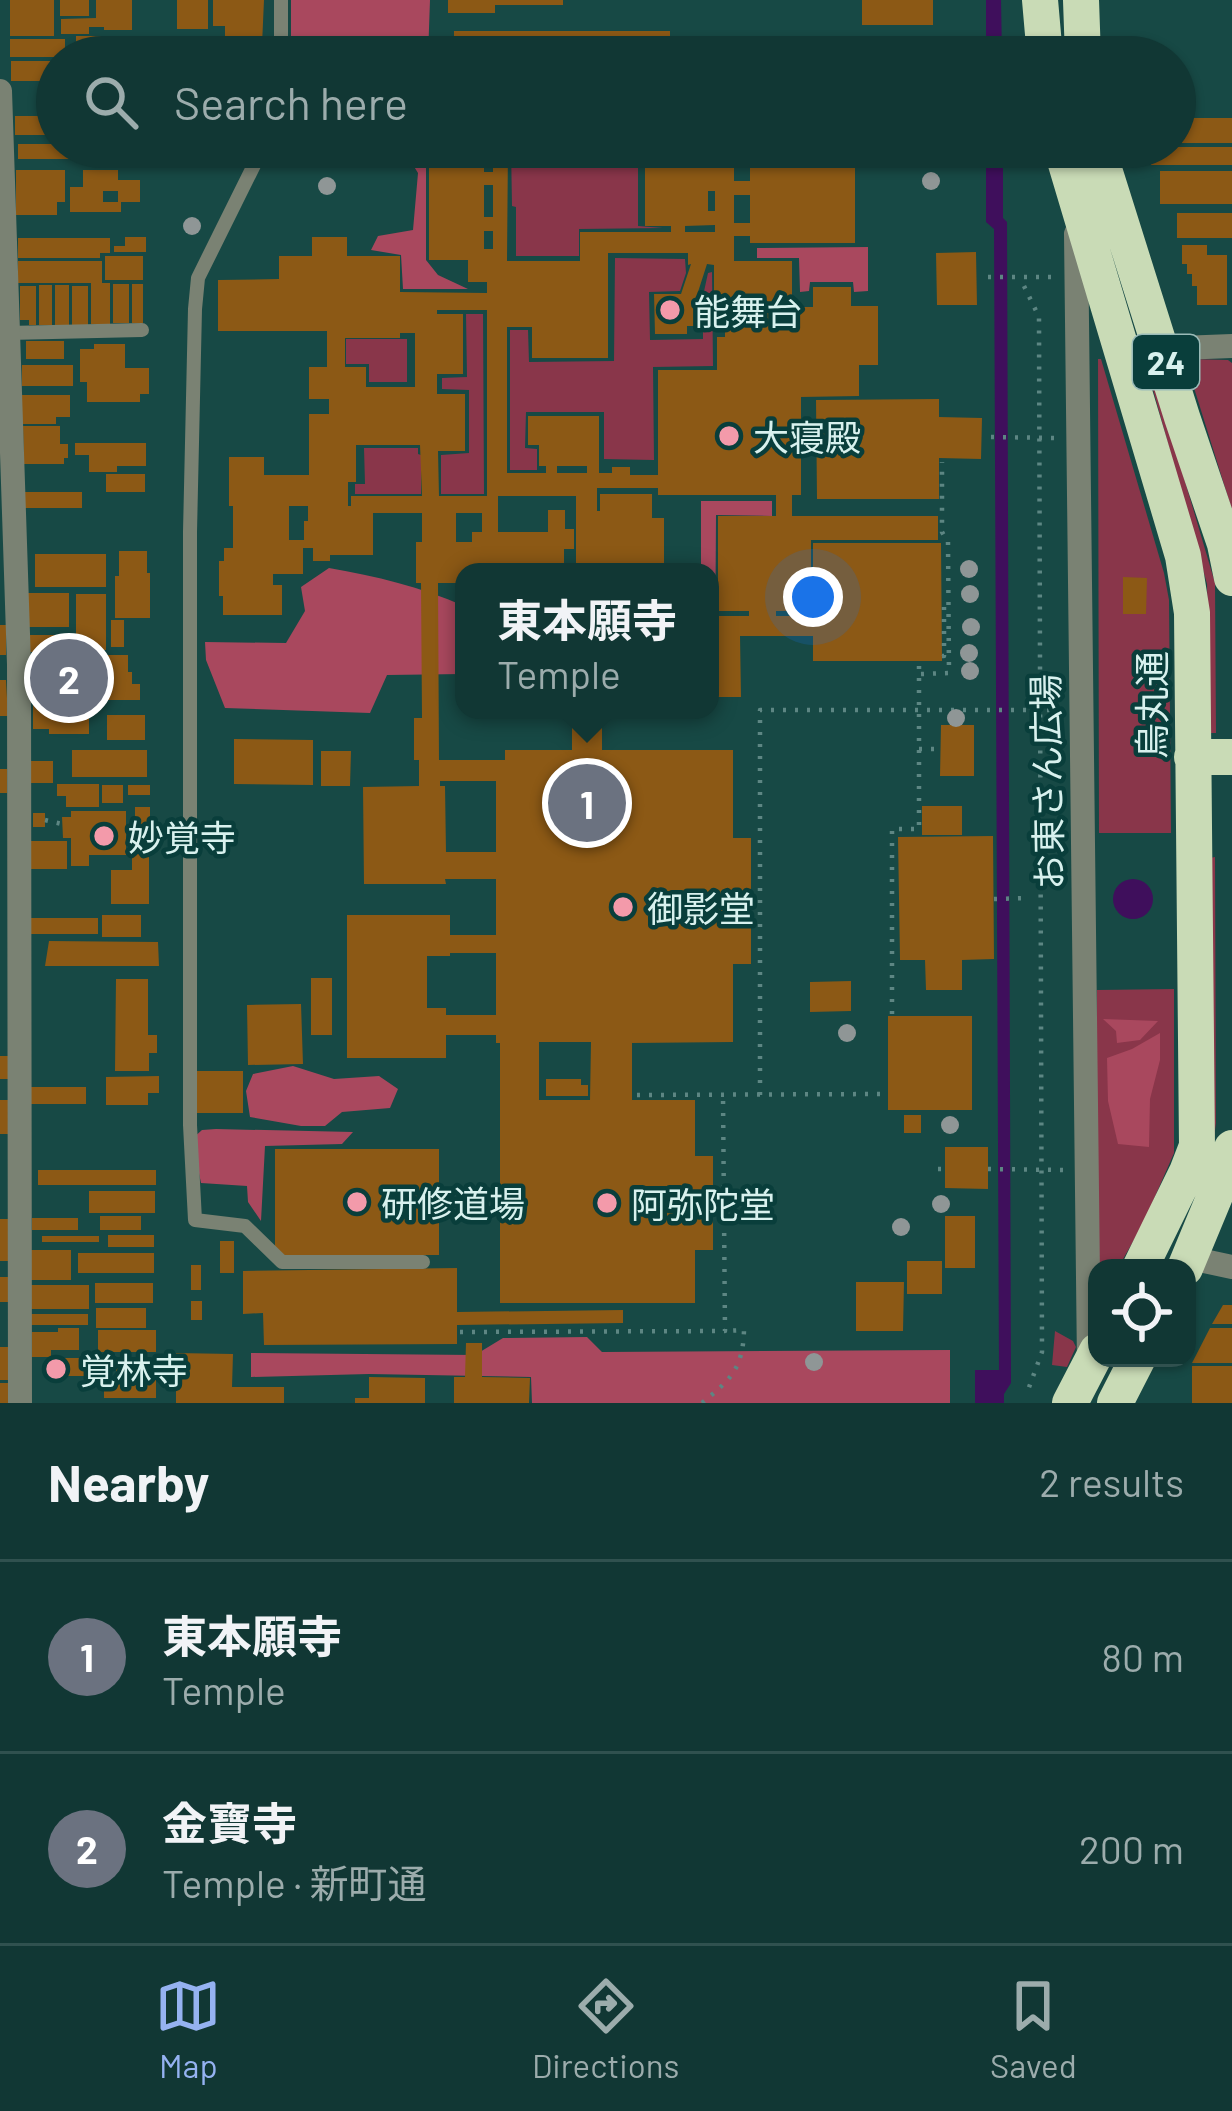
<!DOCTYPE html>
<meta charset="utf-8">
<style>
body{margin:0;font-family:Barlow,"Noto Sans JP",sans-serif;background:#1e4240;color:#f1f3f6}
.controls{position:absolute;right:36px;bottom:36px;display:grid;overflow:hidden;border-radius:24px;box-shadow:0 3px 9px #0004}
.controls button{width:108px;height:108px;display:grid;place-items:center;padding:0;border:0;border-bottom:3px solid #30514f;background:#113734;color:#f1f3f6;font:60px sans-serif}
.you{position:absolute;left:813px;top:597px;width:42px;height:42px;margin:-30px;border:9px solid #fff;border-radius:50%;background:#1a73e8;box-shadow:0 0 0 18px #1a73e833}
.badge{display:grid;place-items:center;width:78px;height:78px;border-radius:50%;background:#95b2f1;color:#fff;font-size:39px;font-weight:700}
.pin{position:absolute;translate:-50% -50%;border:6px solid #fff;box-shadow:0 3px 12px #0006}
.popup{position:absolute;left:455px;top:563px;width:264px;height:156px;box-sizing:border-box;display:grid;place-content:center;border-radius:24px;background:#113734;filter:drop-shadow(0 3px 9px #0005);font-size:39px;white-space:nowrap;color:#9cacac}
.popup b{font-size:45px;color:#f1f3f6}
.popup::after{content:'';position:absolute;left:50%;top:100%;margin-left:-24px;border:24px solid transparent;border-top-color:#113734}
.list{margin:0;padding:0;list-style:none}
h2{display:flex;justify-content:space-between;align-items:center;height:156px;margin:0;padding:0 48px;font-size:51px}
h2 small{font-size:39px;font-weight:400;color:#9cacac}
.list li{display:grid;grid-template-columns:78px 1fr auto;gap:36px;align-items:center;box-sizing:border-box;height:192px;padding:0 48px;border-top:3px solid #30514f}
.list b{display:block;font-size:45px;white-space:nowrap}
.list p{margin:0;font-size:39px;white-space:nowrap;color:#9cacac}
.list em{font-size:39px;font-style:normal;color:#9cacac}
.icon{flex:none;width:66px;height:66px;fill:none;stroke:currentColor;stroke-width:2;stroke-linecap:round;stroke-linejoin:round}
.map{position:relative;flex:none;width:1232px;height:1403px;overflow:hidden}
.search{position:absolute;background:#113734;box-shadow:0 3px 9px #0004;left:36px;right:36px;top:36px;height:132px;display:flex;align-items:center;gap:30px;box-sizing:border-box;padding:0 42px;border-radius:66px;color:#9cacac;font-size:45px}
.sheet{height:540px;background:#113734}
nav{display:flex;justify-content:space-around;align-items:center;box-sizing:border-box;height:168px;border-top:3px solid #30514f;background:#113734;font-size:33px;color:#9cacac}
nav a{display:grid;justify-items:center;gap:6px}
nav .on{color:#95b2f1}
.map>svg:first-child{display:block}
.green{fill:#89364a}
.forest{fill:#a9485e}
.water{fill:#3f0f5c}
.building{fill:#8c5915;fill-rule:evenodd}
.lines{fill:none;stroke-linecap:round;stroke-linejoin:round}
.path{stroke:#5d8683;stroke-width:4.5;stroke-dasharray:3 9;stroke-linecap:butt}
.lane{stroke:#7a8273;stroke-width:14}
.street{stroke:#7a8273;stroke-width:24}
.highway{stroke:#c9dbb6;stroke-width:36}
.tree{fill:#8f9696}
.poi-dot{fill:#f39aaa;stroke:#093e3b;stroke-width:4.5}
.labels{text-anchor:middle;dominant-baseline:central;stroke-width:9;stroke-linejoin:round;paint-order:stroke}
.shield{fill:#093e3b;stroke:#9abbb8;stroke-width:3}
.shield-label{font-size:33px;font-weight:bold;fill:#d8f1ee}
.poi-label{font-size:36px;fill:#d8f1ee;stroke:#093e3b;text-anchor:start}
.street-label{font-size:36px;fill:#d8f1ee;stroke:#093e3b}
</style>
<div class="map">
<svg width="1232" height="1403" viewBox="0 0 1232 1403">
<rect width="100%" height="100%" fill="#174945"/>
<path class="green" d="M511,147H644V157H661V162L638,163V226L663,228L579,229V256H516V207L512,206Z
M615,258L685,259L686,273L680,291L649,292L650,340L703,339V296L708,273L712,272L713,366L653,367L654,460L604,459V412H526L525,448L537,449V470H510V330H528L529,362L614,361Z
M466,314H483L484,494H441V455L469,453V390L442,389V378L467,377Z
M346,339H407V382H369V364H346Z
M1098,359H1101L1164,573L1169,600L1171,833H1099Z
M1189,359L1228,360L1232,363V510L1186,362Z
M1156,383L1215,583L1216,733H1210L1207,584L1152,386Z
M364,448H418V454L421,455V494H355V484H365Z
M1215,857L1216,1123L1212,1153L1210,858Z
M1174,989V1153L1143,1224L1118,1268H1097V1275V990Z
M1055,1331L1073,1341L1076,1347L1067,1367L1052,1365Z"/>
<path class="forest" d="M291,0H430L428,57H388L398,40H367L351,57H291Z
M406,147H426V260L438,275L468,289H403L401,255L371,250L378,236L413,230L418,173L405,152Z
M868,247V291L854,292L853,282H810L809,291L800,292L799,258H757V248Z
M701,501H772V516L716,515L715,668H710V572H701Z
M329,568C376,576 421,587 464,606V674L387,675L370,713L225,708L206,660L205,642L286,643L305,611L301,587Z
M1103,1019L1158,1021L1140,1040L1117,1043L1116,1031Z
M1160,1033V1060L1150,1099L1149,1147L1118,1144L1108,1101L1107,1058L1132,1049Z
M293,1066L334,1079L379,1076L398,1089L390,1108L342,1112L325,1126H301L250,1117L246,1091L253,1074Z
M216,1129L353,1132L342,1144L265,1146L261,1221L248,1202L247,1186L201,1183L192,1139L202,1130Z
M587,1337L602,1352L950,1350V1403H532L531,1377L369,1374L251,1377V1353L475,1355L503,1338Z"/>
<path class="water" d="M986,0H1001L1002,57H986Z
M986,147H1003V218L1007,222L1011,1383L1004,1394V1403H975V1370H999L994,229L986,222Z
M1113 899a20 20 0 1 1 40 0a20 20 0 1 1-40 0Z"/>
<path class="building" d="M10,0H54V36H10Z
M60,0H89V16H60Z
M96,0H132V30H104V27H89V34H61V19L96,18Z
M177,0H208V29H177Z
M213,0H264L262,45H225V26H213Z
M448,0H563V5H495V13H448Z
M862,0H933V25H862Z
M454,31H670V57H454Z
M76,36H140V57H76Z
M10,39H65V57H10Z
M11,61H56L57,81H11Z
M15,116H57V135H15Z
M1175,118H1232V143H1175Z
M18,144H57V147H73V159H18Z
M79,147H144V152H137V167H111V152H94V161H79Z
M493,147H508L507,261H580V232H671V226H645V165H666V155H650V147H855V243H750V236H734V261H792V307H813V287H851V306H878V365H859V396L801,397V495H792V516H938V540H811V611H776V616H813V543H941L942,661H813V636H740L741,697H710V671H717V616H749V611H718V516H776V495H658V488H597V511H600V494H652V518H664V572H576V496H498V532H548V510H565V529H574V549H564V572H464V583H438L439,760H505V750H572V710H602V750H733V838H751V964H733V1042L632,1043V1100H695V1156H713V1250H695V1303H500V1043H496V1035H446V1058H347V915H450V935H496V879H445L446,884H364L363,787L419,786V760H414V718H422L421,583H416V542H422V513H373V555H330V561H313V548H303V574H273V585H282V615H223V596H219V561H224V548H233V506H229V457H264V475H309V414H329V399H309V367H327V331H218V280L279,279V256H312V237H347V256H400V292L487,293V282H468V260H429V161H484V172H493ZM734,154H750V181H734ZM681,155H715V165H681ZM484,185H493V217H484ZM708,191H715V211H708ZM734,195H750V223H734ZM715,225V232H685V226ZM484,231H493V249H484ZM608,253H688V265L691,264L681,294H654L655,334H687V326H699L698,292L707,264L714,265V299H725V337H717V370H658V475H630V467H612V473H599V416H528V445H539V466H546V473H507V327H532V358H608ZM437,310H487V496H439L438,451H465V394H437V374H463V314H437ZM400,333H415V387H366V367H345V338H400ZM356,445H420L422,496H351V506H348V482H356ZM557,466H587V473H557ZM289,506H308V521H304V540H289ZM456,513H482V532H472V542H456ZM440,781H496V852H446L445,786H440ZM450,953H496V1015H446V1008H427V956H450ZM539,1042H591L590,1100H539Z
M1151,147H1232V165H1151Z
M16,170H65V202H57V215H16Z
M83,170H118V180H140V202H121V212H70V187H83ZM103,191H118V202H103Z
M1160,171H1232V204H1160Z
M1177,213H1232V238H1177Z
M125,237H146V252H114V246H125Z
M18,238H110V253H100V258H18Z
M1182,245H1207V255H1227V305H1197V286H1192V274H1187V264H1182Z
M976,252L977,305H937L936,253Z
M105,256H143V280H105Z
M18,261H102V283H110V324H91V283H18Z
M113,284H129V323H113Z
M132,284H143V323H132Z
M39,285H52V325H39Z
M55,285H69V325H55Z
M20,286H36V325H29V320H20Z
M72,286H88V325H72Z
M26,341H64V359H26Z
M94,344H125V368H149V394H140V402H87V382H80V349H94Z
M22,365H73V386H22Z
M19,395H70V417H56V424H19Z
M939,399V417L982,418L981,459L939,458V499H817L816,400Z
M23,426H60V444H68V458H64V464H24Z
M75,443H146V466H117V472H89V455H75Z
M106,474H145V492H106Z
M23,492H82V508H23Z
M119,551H147V573H150V618H115V576H119Z
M35,554H106V587H35Z
M1123,577L1147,578L1146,614H1123Z
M27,593H69V627H27Z
M76,594H106V650H76Z
M111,620H124V647H111Z
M0,625H6V655H0Z
M29,635H69V652H29Z
M40,655H94V697H46V694H33V681H43Z
M102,655H128V672H132V684H140V700H102Z
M0,680H6L8,716H0Z
M33,704H89V734H49V729H33Z
M107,715H145V740H107Z
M941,725H974V776H940Z
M234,739L313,740V785L234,784Z
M72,750H147V777H72Z
M321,751H351L350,786H321Z
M30,761H53V783H30Z
M0,769H7V793H0Z
M57,784H99V807H66V796H57Z
M102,785H123V803H102Z
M128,785H150V795H128Z
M922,806H962V835H922Z
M135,807H150V836H135Z
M71,811H126V855H89V866H71V838H63L62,817H71Z
M33,813H45V827H33Z
M993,836L994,959L962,960V990H926L925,960H900L898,837Z
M30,841H67V869H30Z
M132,849H149V904H111V870H132Z
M102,915H141V937H102Z
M28,918H98V934H28Z
M49,941L158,942L159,966H45Z
M311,978H332V1035H311Z
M116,979H148V1035H157V1053H149V1071H115Z
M851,981V1011L810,1012V982Z
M301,1004L303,1064L248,1065L247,1005Z
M888,1016H972V1110H888Z
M0,1056H10V1079H0Z
M197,1071H243V1113H197Z
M159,1076V1093H148V1105H106V1077Z
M546,1079H581V1085H588V1096H546Z
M30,1087H86V1104H30Z
M0,1100H9V1134H0Z
M904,1115H921V1133H904Z
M945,1147H988V1189L945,1188Z
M275,1149H439V1255H275Z
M38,1170H156V1185H38Z
M89,1191H155V1213H89Z
M100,1216H141V1230H100Z
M945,1216H975V1268H945Z
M32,1218H78V1230H32Z
M0,1219H12V1261H0Z
M108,1235H154V1247H108Z
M42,1236H99V1242H42Z
M220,1241H234V1273H220Z
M30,1250H71V1280H30Z
M78,1253H154V1273H78Z
M907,1261H942V1294H907Z
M191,1265H201V1290H191Z
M457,1268V1312L623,1310V1323L457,1325V1344L264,1345L263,1313L243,1314V1271Z
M0,1277H12V1302H0Z
M856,1282H904L903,1331H856Z
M95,1283H153V1303H95Z
M30,1285H89V1309H30Z
M191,1301H202V1320H191Z
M1223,1305H1232V1324H1212Z
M96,1308H146V1328H96Z
M30,1314H88V1325H30Z
M58,1328H79V1350H51V1357H32V1332H58Z
M1210,1328H1232V1363H1192Z
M98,1330H156V1352H98Z
M466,1343H482V1377L530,1378L529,1403H454V1377H465Z
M0,1347H12V1380H0Z
M176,1353L233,1354L232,1387H284V1403H176Z
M56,1358H106V1376H45V1361H56Z
M116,1358H153V1378H116Z
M1192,1366H1232V1403H1192Z
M369,1377L425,1378V1403H355V1398H369Z
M104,1380H156V1398H104Z
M0,1383H11V1403H0Z"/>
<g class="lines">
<path class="path" d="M977,147H997
M988,277H1051
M1024,286L1039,317L1042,1352L1028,1390
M991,437L1055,438
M942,656H944V601H947
M921,674L949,673L948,542L942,532V462
M919,749H940
M45,820L62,824
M994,899L1027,898
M892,1014V829H919V661
M637,1095L886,1094
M760,1095V710H1059
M938,1169H945
M988,1169L1063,1170
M460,1332L725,1331L723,1095
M702,1403C730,1380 743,1369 744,1330L725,1331"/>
<path class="lane" d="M281,57V0
M263,147L198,278L195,309L190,532V1125L195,1220L245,1226L282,1262H423
M8,333L142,330"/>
<path class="street" d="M0,91L19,664L20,1403
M1076,234L1089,1365
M1128,370L1180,348L1232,346
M1190,1258L1232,1267"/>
<path class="highway" d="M1040,0L1045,57
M1081,0L1083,57
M1061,147L1183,556L1192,613L1197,1146L1187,1172L1140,1268
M1097,147L1182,417L1225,544L1232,578
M1192,757H1232
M1185,1268L1229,1162L1232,1148
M1070,1403L1097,1351
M1115,1403L1138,1358"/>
</g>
<g class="tree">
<circle cx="931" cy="181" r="9"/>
<circle cx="327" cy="186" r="9"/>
<circle cx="192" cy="226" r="9"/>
<circle cx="969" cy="569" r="9"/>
<circle cx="970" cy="594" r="9"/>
<circle cx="971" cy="627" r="9"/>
<circle cx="969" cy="653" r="9"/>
<circle cx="970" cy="671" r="9"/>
<circle cx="956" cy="718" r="9"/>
<circle cx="847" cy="1033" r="9"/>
<circle cx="950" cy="1125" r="9"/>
<circle cx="941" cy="1204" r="9"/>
<circle cx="901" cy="1227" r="9"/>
<circle cx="814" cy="1362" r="9"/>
</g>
<g class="poi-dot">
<circle cx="670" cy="310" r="12"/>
<circle cx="729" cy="436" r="12"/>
<circle cx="104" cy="836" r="12"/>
<circle cx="623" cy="907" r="12"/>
<circle cx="357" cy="1202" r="12"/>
<circle cx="607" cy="1203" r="12"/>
<circle cx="56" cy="1369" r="12"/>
</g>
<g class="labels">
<rect class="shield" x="1133" y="335" width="66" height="54" rx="9"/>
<g class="shield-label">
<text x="1166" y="362">24</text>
</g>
<g class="poi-label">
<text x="694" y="310">能舞台</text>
<text x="753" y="436">大寝殿</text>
<text x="128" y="836">妙覚寺</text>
<text x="647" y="907">御影堂</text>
<text x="381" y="1202">研修道場</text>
<text x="631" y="1203">阿弥陀堂</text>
<text x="80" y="1369">覚林寺</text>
</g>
<g class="street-label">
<text transform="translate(1150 705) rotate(-90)">烏丸通</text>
<text transform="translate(1046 782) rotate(-91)">お東さん広場</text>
</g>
</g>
</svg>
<div class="controls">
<button><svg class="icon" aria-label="locate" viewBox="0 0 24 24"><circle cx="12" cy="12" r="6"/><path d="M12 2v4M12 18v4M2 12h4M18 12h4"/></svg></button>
</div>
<div class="you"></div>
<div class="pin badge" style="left:587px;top:803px;background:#6b7280">1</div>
<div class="popup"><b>東本願寺</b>Temple</div>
<div class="pin badge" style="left:69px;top:678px;background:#6b7280">2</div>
<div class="search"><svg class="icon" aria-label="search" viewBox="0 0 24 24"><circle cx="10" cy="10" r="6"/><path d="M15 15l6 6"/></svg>Search here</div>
</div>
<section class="sheet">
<h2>Nearby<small>2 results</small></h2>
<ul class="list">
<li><span class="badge" style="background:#6b7280">1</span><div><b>東本願寺</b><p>Temple</p></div><em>80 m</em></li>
<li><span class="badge" style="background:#6b7280">2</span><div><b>金寶寺</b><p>Temple · 新町通</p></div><em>200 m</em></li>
</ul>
</section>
<nav>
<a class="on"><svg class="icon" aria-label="map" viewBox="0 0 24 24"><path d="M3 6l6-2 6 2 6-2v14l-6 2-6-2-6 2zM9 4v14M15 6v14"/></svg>Map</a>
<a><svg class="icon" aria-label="directions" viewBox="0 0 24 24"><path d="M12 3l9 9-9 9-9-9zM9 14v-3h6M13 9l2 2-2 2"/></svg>Directions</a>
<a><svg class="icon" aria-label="saved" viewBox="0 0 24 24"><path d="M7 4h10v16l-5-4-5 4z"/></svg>Saved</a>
</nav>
